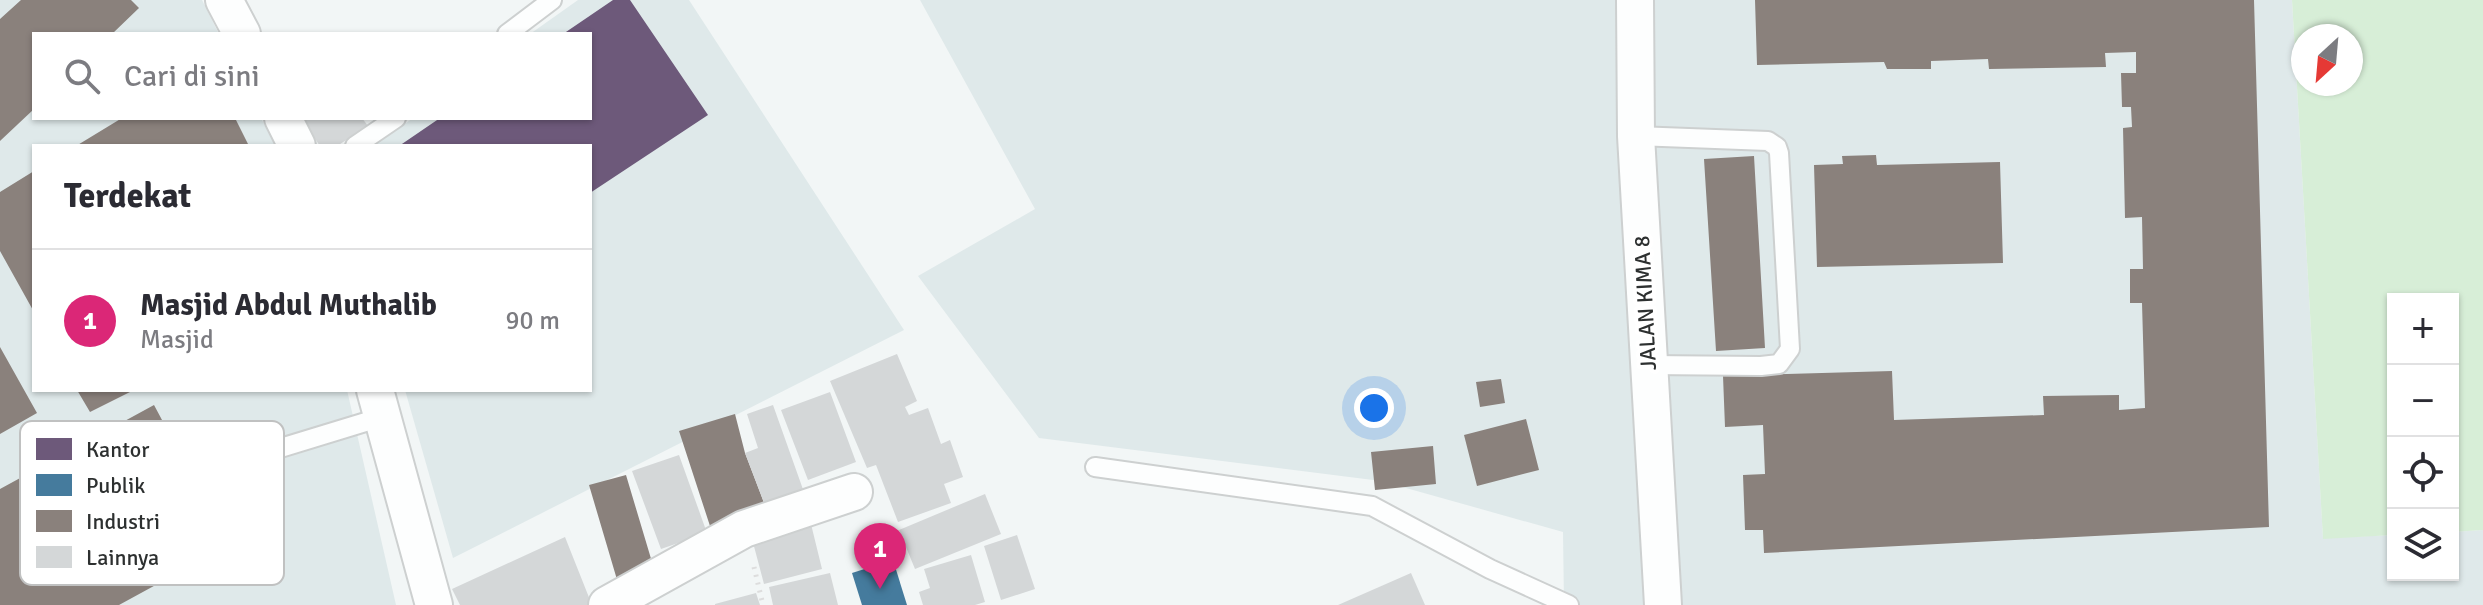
<!DOCTYPE html>
<html lang="id">
<meta charset="utf-8">
<style>
body{margin:0;font-family:Signika,sans-serif;background:#f7f7f7;color:#2b2b33}
.controls{position:absolute;right:24px;bottom:24px;display:grid;overflow:hidden;border-radius:0px;box-shadow:0 2px 6px #0004}
.controls button{width:72px;height:72px;display:grid;place-items:center;padding:0;border:0;border-bottom:2px solid #e1e1e2;background:#fff;color:#2b2b33;font:40px sans-serif}
.compass{position:absolute;left:2291px;top:24px;width:72px;height:72px;border-radius:50%;background:#fff;box-shadow:0 2px 6px #0004;rotate:206deg}
.you{position:absolute;left:1374px;top:408px;width:28px;height:28px;margin:-20px;border:6px solid #fff;border-radius:50%;background:#1a73e8;box-shadow:0 0 0 12px #1a73e833}
.badge{display:grid;place-items:center;width:52px;height:52px;border-radius:50%;background:#db2777;color:#fff;font-size:26px;font-weight:700}
.pin{position:absolute;translate:-50% -66px;filter:drop-shadow(0 2px 4px #0008)}
.pin::after{content:'';position:absolute;top:42px;width:28px;height:24px;background:inherit;clip-path:polygon(0 0,100% 0,50% 100%)}
.list{margin:0;padding:0;list-style:none}
h2{display:flex;justify-content:space-between;align-items:center;height:104px;margin:0;padding:0 32px;font-size:34px}
h2 small{font-size:26px;font-weight:400;color:#7c7c81}
.list li{display:grid;grid-template-columns:52px 1fr auto;gap:24px;align-items:center;box-sizing:border-box;height:144px;padding:0 32px;border-top:2px solid #e1e1e2}
.list b{display:block;font-size:30px;white-space:nowrap}
.list p{margin:0;font-size:26px;white-space:nowrap;color:#7c7c81}
.list em{font-size:26px;font-style:normal;color:#7c7c81}
.icon{flex:none;width:44px;height:44px;fill:none;stroke:currentColor;stroke-width:2;stroke-linecap:round;stroke-linejoin:round}
.map{position:relative;flex:none;width:2483px;height:605px;overflow:hidden}
.search{position:absolute;background:#fff;box-shadow:0 2px 6px #0004;left:32px;top:32px;width:560px;height:88px;display:flex;align-items:center;gap:20px;box-sizing:border-box;padding:0 28px;border-radius:0px;color:#7c7c81;font-size:30px}
.panel{position:absolute;background:#fff;box-shadow:0 2px 6px #0004;left:32px;top:144px;width:560px;height:248px;border-radius:0px}
.map>svg:first-child{display:block}
.built{fill:#dfe9ea}
.green{fill:#d7eed7;fill-rule:evenodd}
.offices{fill:#6d597a}
.public{fill:#457b9d}
.industry{fill:#8a817c}
.building{fill:#d4d7d8}
.lines{fill:none;stroke-linecap:round;stroke-linejoin:round}
.lane-casing{stroke:#cdd0d0;stroke-width:22}
.street-casing{stroke:#cdd0d0;stroke-width:40}
.path{stroke:#ddd;stroke-width:5;stroke-dasharray:2 6;stroke-linecap:butt}
.lane{stroke:#fdfefe;stroke-width:18}
.street{stroke:#fdfefe;stroke-width:36}
.labels{text-anchor:middle;dominant-baseline:central;stroke-width:8;stroke-linejoin:round;paint-order:stroke}
.street-label{font-size:22px;fill:#2d3030;stroke:#fff}
.key{fill:#fff;stroke:#c0c1c1;stroke-width:2}
.key-label{font-size:22px;fill:#2d3030}
</style>
<div class="map">
<svg width="2483" height="605" viewBox="0 0 2483 605">
<rect width="100%" height="100%" fill="#f2f6f6"/>
<path class="built" d="M0,0H202L219,34H34V118H261L275,146H34V390H347L396,605H0Z
M578,0H689L904,330L453,558L405,390H590V146H374L413,118H590V34H530Z
M920,0H2292L2323,538L2393,535V575H2453V532L2483,530V605H1564L1563,532L1381,481L1039,438L918,276L1035,209Z"/>
<path class="green" d="M2292,0H2483V530L2453,532V299H2393V535L2323,539ZM2303,36H2351V84H2303Z"/>
<path class="offices" d="M613,0H630L708,115L590,193V146H399L440,118H590V34H563Z"/>
<path class="public" d="M893,560L907,605H862L852,573Z"/>
<path class="industry" d="M21,0H131L139,8L112,34H34V109L0,141V19Z
M1755,0H2254L2269,527L1764,553L1763,530H1745L1743,475L1765,474L1763,425L1725,427L1723,376L1892,371L1894,420L2044,415L2043,396L2119,395V410L2145,408L2142,303H2130V269H2143L2142,217L2125,218L2123,128L2132,127L2131,107H2122L2121,73H2136V52L2105,53L2106,67L1989,69L1988,59L1931,61V69H1887L1884,62L1757,65Z
M122,118H235L249,146H76Z
M1876,155L1877,165L2000,162L2003,263L1817,267L1814,165L1843,164L1842,156Z
M1754,156L1765,348L1716,351L1704,159Z
M34,171V312L0,251V192Z
M0,347L37,413L0,434Z
M1501,379L1505,403L1480,407L1476,382Z
M77,390H134L90,412Z
M154,405L229,545L119,605H0V489Z
M735,414L745,453L766,508L710,526L679,431Z
M1526,419L1539,470L1477,486L1464,435Z
M1433,446L1436,484L1375,490L1371,452Z
M626,475L655,572L618,583L589,485Z"/>
<path class="building" d="M301,118H362L368,126L337,146H320Z
M897,354L917,401L905,407L909,415L928,408L941,444L950,440L963,477L944,484L951,503L898,522L876,465L867,468L830,381Z
M830,392L856,462L808,480L781,410Z
M773,405L805,495L766,508L745,453L758,448L747,414Z
M679,455L707,533L661,549L632,471Z
M985,494L1001,534L915,569L899,530Z
M810,520L822,569L764,584L751,535Z
M1017,535L1035,589L1001,600L984,546Z
M565,537L592,605H460L452,589Z
M971,555L985,602L975,605H923L919,592L930,588L924,569Z
M830,573L838,605H773L769,587Z
M1411,573L1425,605H1338Z
M756,593L760,605H715V604Z"/>
<g class="lines">
<g class="lane-casing">
<path id="lane" d="M507,34L552,0
M1636,136L1768,141L1777,147L1779,153L1790,349L1779,364L1761,366L1648,365
M355,146L396,118
M228,464L382,417
M1095,467L1372,506L1490,569L1569,605"/>
</g>
<g class="street-casing">
<path id="street" d="M224,0L242,34
M1635,0L1636,136L1663,605
M283,118L297,146
M375,390L434,605
M607,605L744,529L854,492"/>
</g>
<path class="path" d="M754,567L763,605"/>
<use href="#lane" class="lane"/>
<use href="#street" class="street"/>
</g>
<g class="labels">
<g class="street-label">
<text transform="translate(1645 303) rotate(-93)">JALAN KIMA 8</text>
</g>
</g>
<rect x="20" y="421" width="264" height="164" rx="12" class="key"/>
<rect x="36" y="438" width="36" height="22" fill="#6d597a"/>
<rect x="36" y="474" width="36" height="22" fill="#457b9d"/>
<rect x="36" y="510" width="36" height="22" fill="#8a817c"/>
<rect x="36" y="546" width="36" height="22" fill="#d4d7d8"/>
<g class="key-label">
<text x="86" y="457">Kantor</text>
<text x="86" y="493">Publik</text>
<text x="86" y="529">Industri</text>
<text x="86" y="565">Lainnya</text>
</g>
</svg>
<div class="controls">
<button>+</button>
<button>−</button>
<button><svg class="icon" aria-label="locate" viewBox="0 0 24 24"><circle cx="12" cy="12" r="6"/><path d="M12 2v4M12 18v4M2 12h4M18 12h4"/></svg></button>
<button><svg class="icon" aria-label="layers" viewBox="0 0 24 24"><path d="M12 4l9 5-9 5-9-5zM3 14l9 5 9-5"/></svg></button>
</div>
<svg class="compass" viewBox="-18 -18 36 36"><path d="M0-13l5 13h-10z" fill="#e53935"/><path d="M0 13l5-13h-10z" fill="#7c7c81"/></svg>
<div class="you"></div>
<div class="pin badge" style="left:880px;top:589px">1</div>
<div class="search"><svg class="icon" aria-label="search" viewBox="0 0 24 24"><circle cx="10" cy="10" r="6"/><path d="M15 15l6 6"/></svg>Cari di sini</div>
<section class="panel">
<h2>Terdekat<small></small></h2>
<ul class="list">
<li><span class="badge">1</span><div><b>Masjid Abdul Muthalib</b><p>Masjid</p></div><em>90 m</em></li>
</ul>
</section>
</div>
